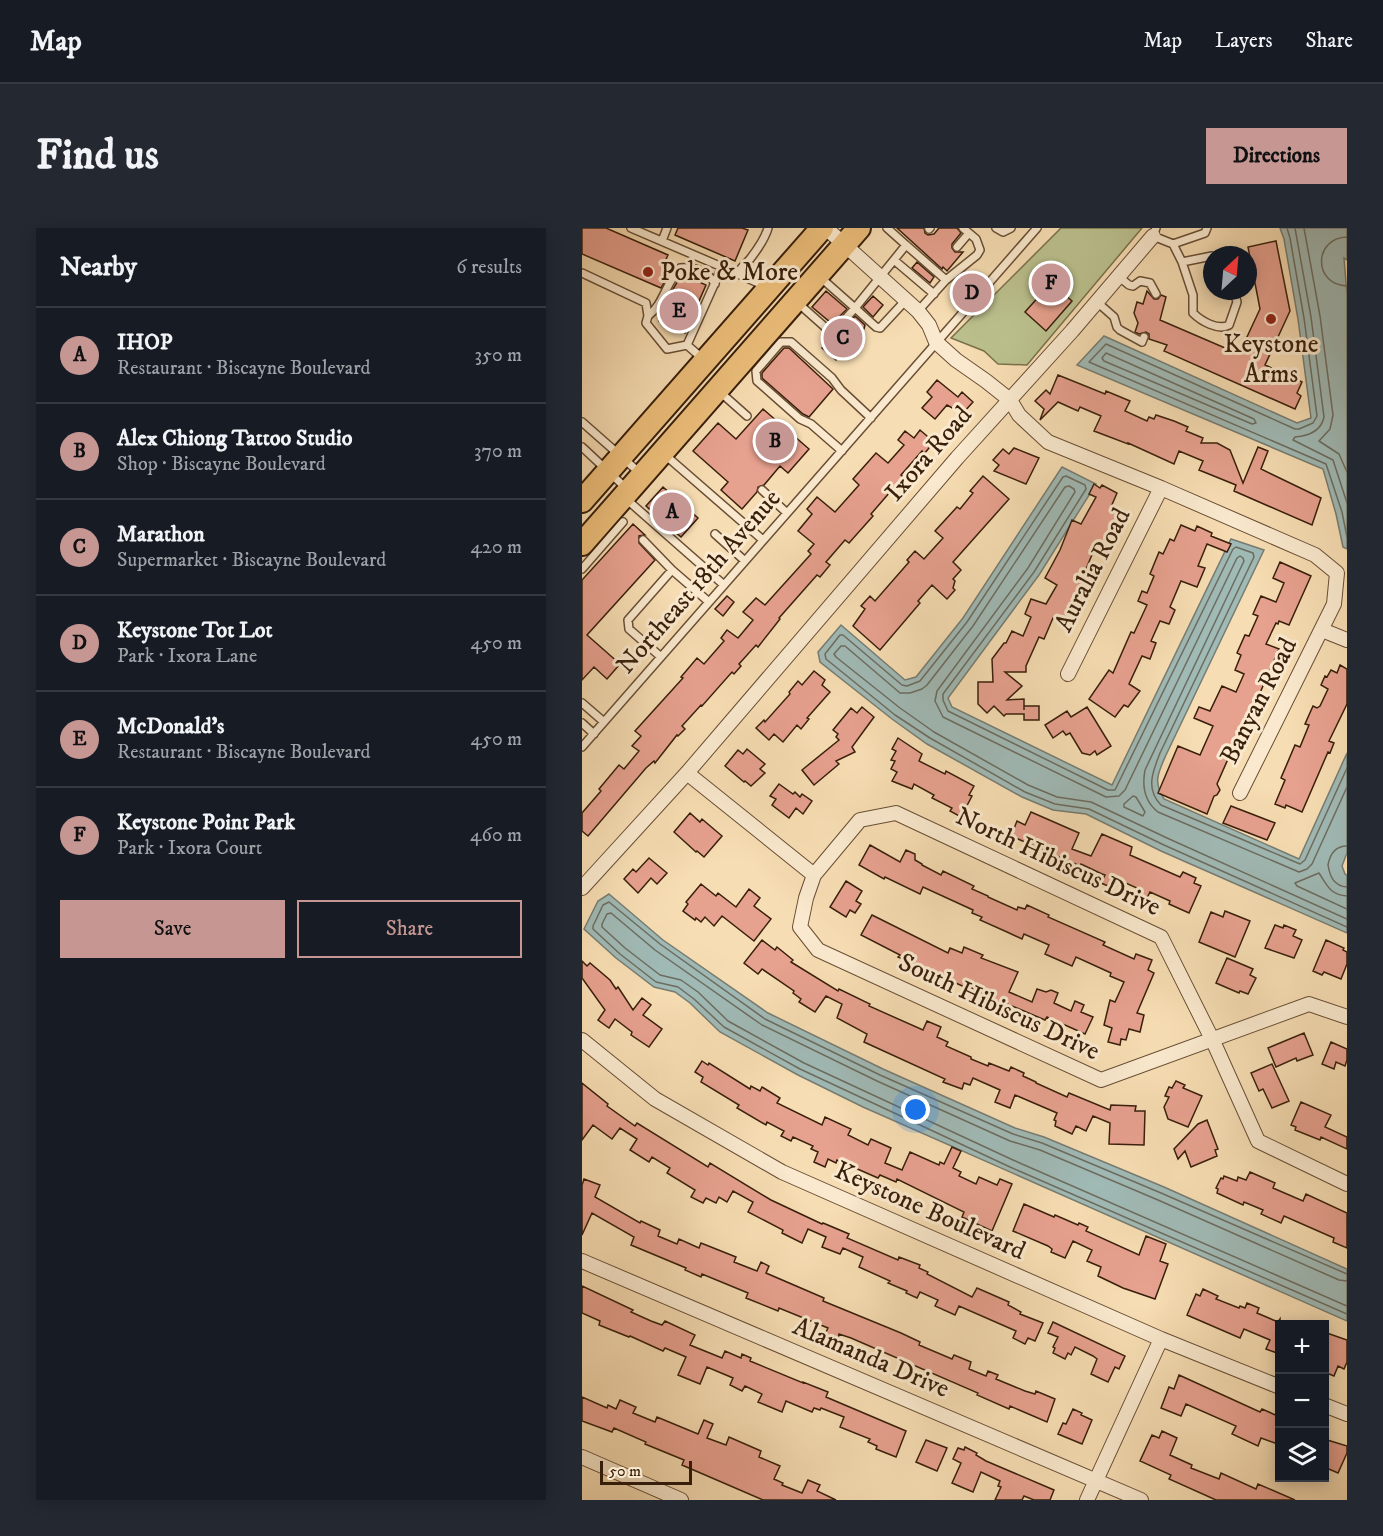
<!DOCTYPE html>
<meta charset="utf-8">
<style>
body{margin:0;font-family:"IM FELL DW Pica",serif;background:#242831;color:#f1f3f6}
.controls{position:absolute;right:18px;bottom:18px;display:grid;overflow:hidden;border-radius:0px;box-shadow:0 3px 15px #0003}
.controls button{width:54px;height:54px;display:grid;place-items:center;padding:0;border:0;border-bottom:2px solid #363941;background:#171b24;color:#f1f3f6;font:30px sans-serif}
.compass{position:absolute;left:621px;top:18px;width:54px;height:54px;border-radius:50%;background:#171b24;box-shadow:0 3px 15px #0003;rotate:26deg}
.scale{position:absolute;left:18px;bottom:15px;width:92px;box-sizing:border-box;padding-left:6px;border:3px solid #381f0b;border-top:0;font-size:16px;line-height:21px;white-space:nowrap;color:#381f0b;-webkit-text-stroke:4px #fae9ce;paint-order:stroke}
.you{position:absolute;left:334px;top:882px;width:21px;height:21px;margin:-15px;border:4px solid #fff;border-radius:50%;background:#1a73e8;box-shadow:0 0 0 9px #1a73e833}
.badge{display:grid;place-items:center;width:39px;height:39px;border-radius:50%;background:#c59692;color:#111;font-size:20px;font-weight:700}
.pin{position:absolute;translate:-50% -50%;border:3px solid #fff;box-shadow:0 2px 6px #0006}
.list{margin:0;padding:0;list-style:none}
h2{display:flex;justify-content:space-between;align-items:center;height:78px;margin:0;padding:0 24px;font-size:26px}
h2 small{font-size:20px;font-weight:400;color:#9ea1a6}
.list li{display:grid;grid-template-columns:39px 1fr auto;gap:18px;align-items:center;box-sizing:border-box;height:96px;padding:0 24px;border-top:2px solid #363941}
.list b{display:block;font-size:22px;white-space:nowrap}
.list p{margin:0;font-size:20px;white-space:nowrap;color:#9ea1a6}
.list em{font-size:20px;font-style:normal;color:#9ea1a6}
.actions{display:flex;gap:12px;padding:18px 24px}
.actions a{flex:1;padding:14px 0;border:2px solid #c59692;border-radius:0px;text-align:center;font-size:21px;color:#c59692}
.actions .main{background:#c59692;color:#111}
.icon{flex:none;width:33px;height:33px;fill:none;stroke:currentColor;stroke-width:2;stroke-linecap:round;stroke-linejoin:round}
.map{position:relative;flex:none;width:765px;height:1272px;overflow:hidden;border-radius:0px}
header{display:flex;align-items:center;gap:36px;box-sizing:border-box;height:84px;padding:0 30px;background:#171b24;border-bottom:2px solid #363941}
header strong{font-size:28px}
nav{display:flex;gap:33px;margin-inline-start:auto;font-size:21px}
.intro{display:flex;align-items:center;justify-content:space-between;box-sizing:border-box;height:144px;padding:0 36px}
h1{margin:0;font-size:42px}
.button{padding:15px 27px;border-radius:0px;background:#c59692;color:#111;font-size:21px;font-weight:700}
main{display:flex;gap:36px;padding:0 36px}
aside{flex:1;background:#171b24;border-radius:0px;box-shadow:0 3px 15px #0003}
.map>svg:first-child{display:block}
.green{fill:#bbc18e;stroke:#7a704c;stroke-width:1.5}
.water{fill:#a0bab6;stroke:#767c72;stroke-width:1.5}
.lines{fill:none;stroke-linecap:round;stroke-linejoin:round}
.shore{stroke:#6c6c60;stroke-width:1.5}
.building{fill:#e7a18f;stroke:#381f0b;stroke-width:1.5}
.service-casing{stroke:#684e35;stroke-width:10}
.minor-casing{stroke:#684e35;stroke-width:16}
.primary-casing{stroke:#381f0b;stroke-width:26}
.service{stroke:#fae9ce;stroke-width:7}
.minor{stroke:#fae9ce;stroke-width:14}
.primary{stroke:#ecbe7a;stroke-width:22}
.poi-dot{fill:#8f2418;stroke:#fae9ce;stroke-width:2}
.labels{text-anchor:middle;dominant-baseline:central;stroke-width:6;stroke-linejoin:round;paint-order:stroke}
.poi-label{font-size:26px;fill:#381f0b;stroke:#fae9ce;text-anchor:start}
.street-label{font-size:26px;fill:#381f0b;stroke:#fae9ce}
</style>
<header>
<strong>Map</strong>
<nav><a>Map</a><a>Layers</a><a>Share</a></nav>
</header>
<div class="intro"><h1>Find us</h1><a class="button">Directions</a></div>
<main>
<aside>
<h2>Nearby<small>6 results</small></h2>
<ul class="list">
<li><span class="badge">A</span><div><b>IHOP</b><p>Restaurant · Biscayne Boulevard</p></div><em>350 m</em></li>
<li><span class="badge">B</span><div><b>Alex Chiong Tattoo Studio</b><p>Shop · Biscayne Boulevard</p></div><em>370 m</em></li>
<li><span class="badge">C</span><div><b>Marathon</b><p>Supermarket · Biscayne Boulevard</p></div><em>420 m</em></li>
<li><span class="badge">D</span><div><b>Keystone Tot Lot</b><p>Park · Ixora Lane</p></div><em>450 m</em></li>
<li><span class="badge">E</span><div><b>McDonald's</b><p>Restaurant · Biscayne Boulevard</p></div><em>450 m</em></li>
<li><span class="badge">F</span><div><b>Keystone Point Park</b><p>Park · Ixora Court</p></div><em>460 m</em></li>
</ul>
<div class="actions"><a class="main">Save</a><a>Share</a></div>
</aside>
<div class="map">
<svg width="765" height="1272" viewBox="0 0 765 1272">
<rect width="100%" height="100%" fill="#f7ddb3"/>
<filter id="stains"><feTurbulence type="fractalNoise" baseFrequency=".00333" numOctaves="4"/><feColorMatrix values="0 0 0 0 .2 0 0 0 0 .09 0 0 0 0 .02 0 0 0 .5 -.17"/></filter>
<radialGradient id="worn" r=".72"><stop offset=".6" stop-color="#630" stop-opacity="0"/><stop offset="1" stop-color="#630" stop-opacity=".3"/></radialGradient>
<path class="green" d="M479,0H560L445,137L416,136L402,123L369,110Z"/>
<path class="water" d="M698,0H765V32L762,30L765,67V321L761,319L754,286L741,241L495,137L522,108L715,195L729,190L716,91L702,11Z
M480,239L514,256L457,347L366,470L370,479L530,557L649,311L682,322L584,527C576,545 571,554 582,571L717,631L765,525V625L760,638L763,646L765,647V705L579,623L504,586L471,582L440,569L345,516L310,491L238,434L236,424L259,397L323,452L334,449L381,390Z
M27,666L81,712L186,785L301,841L433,900L462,909L582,959L765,1041V1093L281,879L216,847L138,804L108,775L93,764L72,759L34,730L2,701L16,673Z"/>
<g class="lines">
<path class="shore" d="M705,0L708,10L722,90L735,188L731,195L717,201H713L524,116L507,134L744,236L760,284L765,309
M713,0L729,89L742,189C739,203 726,208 713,209L711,212L751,232L765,275
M722,0L738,88L751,187L748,201L737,213L757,226L765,244
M765,9C731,10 731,57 765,58
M524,125L672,191L674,195L670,196L522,133L520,130Z
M765,540L723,632L718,636L579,577C563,561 571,543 578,525L672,329L671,325L654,319L651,321L533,562H526L366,483L361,472V466L452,344L504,261L503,257L484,248L481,249L385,394L338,453L325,458L320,457L261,407H258L243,426L244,431L313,487L348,510L443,564L473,576L507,581L582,617L765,699
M765,559L730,636L725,641L717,644L576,584C563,574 560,558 563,542L662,333L661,330L658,328L655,330L543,562L537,568L524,569L361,489L353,473L355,463L446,340L493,264L492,261L487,258L483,259L391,398L345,457L340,461L328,465H318L263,418H259L252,426L254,429L318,480L352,504L446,557L475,569L509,574L585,610L765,691
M551,568L554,569L563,584L561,588L542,579V576Z
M765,618C753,618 748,626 746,637C748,649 752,658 765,659
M765,668C748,667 745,657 737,645L713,655L715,658L765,681
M765,1046L579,965L460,915L431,906L298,847L183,791L78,716L27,674L21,677L11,698V701L38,726L74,754L96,759L112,771L142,799L218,841L428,939L765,1086
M765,1053L757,1052L576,972L458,922L428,913L295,853L180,797L73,722L29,685L25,686L20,696V699L43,720L78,747L99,752L116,764L146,793L222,835L431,932L765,1078"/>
</g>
<path class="building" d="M0,0H24L86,27L81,38L89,42L79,60L0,26Z
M96,0H160L166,2L153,33L93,7Z
M315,0H342L343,5L346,7L352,6L357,0H375L379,5L370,16V20L373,24H381L365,43L361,39L360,41Z
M694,13L708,83L683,137L703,146V144L720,154L715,165L719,168L713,181L582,123L585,117L567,111V106L564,104L557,106L553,104L556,95L552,85L555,74L561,76L565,63L572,71H576L579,67L584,69L578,92L657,126L678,81L666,19Z
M335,34L352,49L348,55L330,40Z
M100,46L124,57L103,105L77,93L91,61Z
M469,55L490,73L464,103L443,84Z
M244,63L265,81L257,89L248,94L230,79Z
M291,68L301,77L291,89L281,79Z
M273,88L283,97L282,101L254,132L240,120L254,104L264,98Z
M202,120H207L251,161L227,189L221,186L180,150V145Z
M476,147L523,166L524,163L548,173L543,183L565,193L567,189L572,191L574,187L592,193L606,199L604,203L621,210L619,215H635L648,222L661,255L676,219L686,223L679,241L739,270L730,297L652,263L654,257L617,242L621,233L597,223L592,236L546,215V216L512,203L519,188L498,179L496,183L476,174L458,192L462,181L453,173L464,162L468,166Z
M355,152L376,169L380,164L391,174L381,185L373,179L372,181L365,177L353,191L340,180L350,169L345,164Z
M181,181L227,221L206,245L198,238L182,257L176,259L175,264L160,281L139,262L146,254L111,223L136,195L154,211Z
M338,202L352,214L342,226L340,223L319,247L321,249L289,286L291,288L267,315L263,312L244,334L248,337L238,349L235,347L197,390L198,391L176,419L174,417L157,436L159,438L152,446L150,444L120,478L119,477L100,498L103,501L96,508L95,507L73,535L72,533L64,540L6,608L0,603V585L19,563L17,561L37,537L42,541L57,523L50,518L59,508L53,503L101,450L99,449L115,430L122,436L142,413L139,410L145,402L156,410L171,392L161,384L174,370L183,377L229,326L226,323L232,316L216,303L230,286L225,281L235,269L253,284L277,257L271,251L294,225L306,235L322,217L316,212L323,203L332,210Z
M432,220L457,230L444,256L412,243L417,237L411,232L421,221L427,226Z
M401,248L427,271L371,334L379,342L371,351L373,353L371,360L373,362L365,371L350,357L336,373L338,375L298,422L271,398L283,381L279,378L288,368L293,373L327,334L325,332L333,323L342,331L361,310L353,303L375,279L378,281L391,265L388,263Z
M512,256L518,260L520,257L535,265L529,279L541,286L531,304L530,303L522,320L514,317L502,346L507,349L483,395L471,390L462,411L457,409L444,438V444H423L440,458L425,472L442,471V482V478H457V492H442V486H424L422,488L412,478L405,485L396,476V454H411L410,431L422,415H424L430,403L441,408L449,389L443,386L449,371L464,376L475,357L463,350L478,322L490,292L499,296L514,269L507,266Z
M81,259L116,290L99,309L64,278Z
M51,296L63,307L57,308V315L73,332L5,407L38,436L25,451L12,439L0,452V352Z
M599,297L613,303L615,298L630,305L629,308L649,316L645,324L625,316L616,338L623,340L615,359L599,353L588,379L593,382L587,396L578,393L569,413L574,415L568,431L560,428L547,456L558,463L546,479L542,477L533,489L507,471L527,442L531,445L549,404L552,405L565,377L556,373L560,363L565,365L572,348L568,346L577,324L581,326L588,311L592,313Z
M698,334L729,348L707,397L697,393L696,396L694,395L684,416L697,421L649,532L646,531L635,556L638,562L635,567L632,568L625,586L576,565L596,518L618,527L631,498L612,490L617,479L628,483L640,458L654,464L662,446L653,442L659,427L655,425L663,407L667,408L676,388L671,386L679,368L694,374L702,355L691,350Z
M145,368L152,374L141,388L133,381Z
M758,437L765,441V476L747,513L752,515L748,525L746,524L720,584L704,577L703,580L693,576L703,552L699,550L713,517L718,519L727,497L723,496L731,478L735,480L738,478L746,461L739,457L743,448L745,449L749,442L755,445Z
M232,443L243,452L240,457L248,464L225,490L227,491L219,501L215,497L201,514L192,506L187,512L174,500L182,492L183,494L208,466L207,464L216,453L220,457Z
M280,479L292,489L270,519L273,524L254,533L257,536L232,557L220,542L257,512L254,509L256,506L251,502L269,480L275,485Z
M505,479L529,518L515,527L513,523L508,527L500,525L488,505L484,507L481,503L471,510L463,497L485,483L489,489Z
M316,510L340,526L337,533L363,546L364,543L392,558L387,567L390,568L379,589L368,583L370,580L350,570L352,567L332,556L330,561L310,553L315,544L309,541L313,533L309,532L314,523L310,521Z
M165,521L183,536L178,541L183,545L169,558L163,553L162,554L143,538L156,522L161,526Z
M197,556L211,566L213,564L218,569L220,566L230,573L221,586L214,580L207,590L190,577L194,571L188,568Z
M649,578L693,595L685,612L641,595Z
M449,584L497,605L490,621L509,628L520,606L550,619L548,627L598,649L601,644L614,650L612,655L619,658L607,685L587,676L588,673L568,664L562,676L550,671L555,660L535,651L531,660L519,655L523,647L520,646L499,636L498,638L429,608L435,593L443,597Z
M108,585L118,594L120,591L140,608L122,629L115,623L114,624L92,604Z
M288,617L318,634L324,622L333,626V632L340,636V637L359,647L361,643L392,658L390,661L406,668V669L435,682L436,679L443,681L445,677L467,687L466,689L523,714L521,717L552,731L554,726L570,732L566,742L572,745L555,785L562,787L558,804L547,801L544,812L539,811L538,817L526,814L530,800L522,797L528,772L533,774L542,754L528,748L529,745L494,729L490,738L463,726L467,717L442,706L440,711L425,704L398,692L400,689L390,685L391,682L341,659L338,666L303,649L302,651L277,637Z
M67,630L85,645L75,656L69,650L56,665L42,651L51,641L54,644Z
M264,653L280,663L274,673L279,676L273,685L268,682L264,689L248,679Z
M119,656L134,668L136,665L154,679L167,661L178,670L172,678L189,691L172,713L140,688L132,698L123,689L119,694L114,690L113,692L101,683L106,676L104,674Z
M643,683L668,693L653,729L617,714L629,684L641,689Z
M290,687L366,725L368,720L380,725L382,719L401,727L399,730L436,744L427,764L450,774L455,761L464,764L469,762L476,765L472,775L489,783L493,773L502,777L499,784L511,789L503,806L465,789L463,792L423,775L422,777L412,773L413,771L388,759L387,761L316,729L318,727L279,707Z
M693,697L701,700L702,697L714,702L711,708L720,712L712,730L683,720Z
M180,712L193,722L195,719L211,732L209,734L256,763L257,761L288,776L287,778L341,802L345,793L359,799L355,809L366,814L364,818L389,829V831L406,838L407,835L427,843L429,839L442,845L441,848L454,854V855L485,869L487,865L528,882L529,877L554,878L553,883H563L562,917L527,916L528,895L511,888L504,903L494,898L490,906L473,898L474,893L472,892L475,885L433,867L428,880L413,874L418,862L391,850L388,857L382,855L380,861L361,854L363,851L282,814L285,806L255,790L260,776L244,768L233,784L217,774L219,771L211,765L212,763L180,741L176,746L162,735Z
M744,712L762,720L761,722L765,724V736L759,751L742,744L740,747L731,743Z
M645,730L671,741L668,747L674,750L666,766L658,763L657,765L634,755Z
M0,733L5,738L8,735L28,752L34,761L36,759L51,782L60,770L69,777L61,787L80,801L67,819L49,807L50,804L33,791L27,800L16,792L23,782L0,750Z
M722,805L731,827L715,833L714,830L694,839L686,820Z
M749,814L765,821V832L763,838L754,834L752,841L740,836Z
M120,833L126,837L127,835L168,861L169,858L178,863L180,859L198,870L195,875L240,897L243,889L269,901L266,907L286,917L289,911L309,920L303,935L320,942L328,924L357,937L358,934L362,936L370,919L379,923L371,940L379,944L377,948L394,956L397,949L415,957L418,951L430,956L410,1003L380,989L382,984L315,951L314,954L298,947L296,950L255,932L254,935L246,931L243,939L232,934L236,924L229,921L231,918L211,909L209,913L199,908L202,903L185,894L184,897L155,880L157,877L119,854L121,849L113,844Z
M690,836L707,873L690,880L681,861L677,863L669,845Z
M594,853L603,857L601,860L620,868L606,899L586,891L582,879L587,869L583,868L587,859L590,860Z
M0,855L26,876L25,878L53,898L55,895L126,939L128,935L189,972L240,996L241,995L267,1006L265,1010L316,1032L317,1029L338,1037L337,1040L346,1044L345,1046L390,1069L395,1060L427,1074L426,1077L439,1084L438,1086L461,1095L453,1113L446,1110L443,1116L431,1110L434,1103L377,1078L373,1087L353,1078L356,1072L338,1064L335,1070L324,1065L325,1063L306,1055L308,1053L277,1039L281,1029L261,1020L258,1026L240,1019L244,1009L226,1001L220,1015L200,1005L201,1002L166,984L171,974L151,963L145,974L137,969L134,975L124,970L121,975L109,969L113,962L85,945L88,940L70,929L67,934L48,922L55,911L38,900L30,911L11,897L0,912Z
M719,874L749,887L743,899L765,909V921L739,909L738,912L713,902L714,899L709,897Z
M625,892L636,921L633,922L635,928L609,939L603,923L596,931L592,921L616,896Z
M668,944L693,955L691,960L721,973L724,966L765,985V1020L751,1014L752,1010L702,988L699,995L679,986L681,982L662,974L661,977L635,965L636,961L634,960L639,950L641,951L642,948L655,953L656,949L664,952Z
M2,951L18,957L13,969L58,995L59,993L78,1002L76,1008L95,1016L97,1011L117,1020L119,1015L154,1029L152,1034L175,1043L179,1034L187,1038L184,1045L242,1070L241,1073L319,1105L338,1114L337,1117L370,1131L372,1127L389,1134L387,1141L404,1148L406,1143L416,1147L414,1151L443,1163L453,1166L454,1163L473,1171L465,1194L428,1178L427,1181L395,1167L396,1165L269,1110L257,1106L256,1111L243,1106L246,1100L197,1080L196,1083L164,1070L166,1065L120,1046L119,1049L103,1042L104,1040L49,1017L52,1009L10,985L0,1007V957Z
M442,976L472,989L473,987L496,997L497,995L506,999L504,1003L557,1027L564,1008L584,1016L578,1033L586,1036L573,1071L541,1060L516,1048L519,1039L505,1033L510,1022L491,1013L483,1030L469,1024L470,1021L466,1018L431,1003Z
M0,1058L51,1082L49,1084L69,1093L80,1097L83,1093L113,1107L108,1117L140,1130L143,1123L159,1130L160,1126L169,1130L168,1133L221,1155V1154L246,1164L244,1169L324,1203L314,1229L294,1221L295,1218L286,1214L288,1211L258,1199L262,1189L239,1180L238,1182L232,1180L230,1184L204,1173L200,1184L176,1174L180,1166L163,1158L160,1163L148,1157L151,1150L125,1139L118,1156L96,1147L104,1129L83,1120L81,1123L48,1108L47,1109L17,1097L18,1093L0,1085Z
M621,1061L636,1068L634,1071L657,1080L658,1078L663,1080L665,1075L677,1080L675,1085L696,1094L698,1091V1119L695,1125L684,1121L688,1112L662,1101L658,1110L605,1087L614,1066L618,1068Z
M471,1094L543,1128L537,1141L533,1139L526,1154L509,1146L515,1131L511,1128L493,1119L489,1127L486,1125L483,1131L471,1125L473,1120L471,1119L476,1109L466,1105Z
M742,1104L765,1112V1134L762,1141L756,1138L752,1148L742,1144Z
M597,1147L678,1184L680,1181L698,1189V1217L679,1210L676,1218L650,1206L654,1198L604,1176L599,1188L579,1180L587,1159L592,1161Z
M0,1169L25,1180L26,1177L34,1181L38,1172L54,1179L51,1185L73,1194L75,1189L116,1206L122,1192L131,1196L125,1210L144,1217L147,1209L179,1223L177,1229L198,1238L192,1251L201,1255L200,1257L220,1265L226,1252L238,1257L235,1263L254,1272H181L100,1237L102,1232L63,1216L64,1214L32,1200L30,1204L0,1193Z
M491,1181L500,1185L499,1187L510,1192L500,1216L476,1206L481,1195L484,1196Z
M580,1203L595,1210L588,1227L610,1237L609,1240L637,1251L639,1245L674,1261L676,1256L713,1272H634L587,1251L589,1247L558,1233L570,1207L577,1210Z
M742,1211L765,1218V1225L756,1245L742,1239Z
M344,1212L365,1220L355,1243L334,1234Z
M383,1219L395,1225L394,1227L404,1233L472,1262L468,1272H452L442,1268L440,1272H413L419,1259L416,1258L418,1253L399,1244L391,1264L370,1255L379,1235L371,1231L376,1220L382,1222Z"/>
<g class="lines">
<g class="service-casing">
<path id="service" d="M49,0L140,39
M305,0L324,17
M414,0L421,4L429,0
M574,0L571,8L591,16L600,34L611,67V85C619,93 636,103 647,97L655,74L652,63
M347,1L348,0
M80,13L85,0
M591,16L623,5L625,0
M375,19L387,5
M312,32L352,66
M600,34L630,28
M0,45L64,75L66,88L64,95L85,121L105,117
M156,46C159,38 163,37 168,31C175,22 183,11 186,0
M536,48L547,57L551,58L558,53L568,55L574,66
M238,49L273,80L324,17L364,52L336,83
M364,52L395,27L398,22L394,11L381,0
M515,74L532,89L535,99L538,102L560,114L562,109
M217,76L244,100C258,100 264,90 273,80L294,99L298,100L324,72
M66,88C82,76 84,54 98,40C112,39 126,43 133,56
M105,117L140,39L183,58
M105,117L121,131
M138,164L165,188
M0,194L59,246
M0,219L45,261
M260,223L229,196L218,191L175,153L174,143L199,114H209L250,150L259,162L289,190
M82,226L181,312
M180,262L205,285
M43,270L142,357
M133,306L163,333
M61,312L90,342
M0,341L41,294
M79,429L47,401L46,392L90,342L127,374
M0,475L22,494
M0,495L12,506
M0,519L455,0"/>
</g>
<g class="minor-casing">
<path id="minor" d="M244,0L336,83L347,97L354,114L374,132L404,153L428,172L437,187L466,214L579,260L733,327L755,345L752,376L658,565
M740,402L765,412
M486,446L579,260
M105,545L232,647
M0,660L105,545L375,230L490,103L571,8
M765,789L727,776L519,852L236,722L218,699L224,670L232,647L278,592L314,585L579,709L631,813L676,913L765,956
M0,812L73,871L200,944L579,1111L698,1159
M0,1033L559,1272
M742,1177L765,1186
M0,1229L99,1272
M505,1272L579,1111"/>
</g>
<g class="primary-casing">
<path id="primary" d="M0,273L240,0
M0,316L277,0"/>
</g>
<use href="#service" class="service"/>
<use href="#minor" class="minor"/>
<use href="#primary" class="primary"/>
</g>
<g class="poi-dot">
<circle cx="66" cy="44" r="6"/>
<circle cx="689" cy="91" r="6"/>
</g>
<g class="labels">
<g class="poi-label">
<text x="78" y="44">Poke &amp; More</text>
<text x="689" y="116" text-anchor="middle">Keystone<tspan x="689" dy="30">Arms</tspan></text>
</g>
<g class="street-label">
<text transform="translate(347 226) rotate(-49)">Ixora Road</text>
<text transform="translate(511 342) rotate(-63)">Auralia Road</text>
<text transform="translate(117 354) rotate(-49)">Northeast 18th Avenue</text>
<text transform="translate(677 473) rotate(-63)">Banyan Road</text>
<text transform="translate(476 634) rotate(25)">North Hibiscus Drive</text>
<text transform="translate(417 779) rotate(25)">South Hibiscus Drive</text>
<text transform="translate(348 983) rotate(24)">Keystone Boulevard</text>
<text transform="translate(289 1130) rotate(23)">Alamanda Drive</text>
</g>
</g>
<rect width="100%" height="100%" filter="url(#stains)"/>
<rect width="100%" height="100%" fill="url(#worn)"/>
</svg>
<div class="controls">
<button>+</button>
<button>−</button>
<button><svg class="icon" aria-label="layers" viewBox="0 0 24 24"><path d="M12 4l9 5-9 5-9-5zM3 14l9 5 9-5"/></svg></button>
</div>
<svg class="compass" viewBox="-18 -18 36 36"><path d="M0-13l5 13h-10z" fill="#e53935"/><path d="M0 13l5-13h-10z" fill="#9ea1a6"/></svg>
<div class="scale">50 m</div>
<div class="you"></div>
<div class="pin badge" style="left:90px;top:284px">A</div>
<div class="pin badge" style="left:193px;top:213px">B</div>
<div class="pin badge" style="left:261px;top:110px">C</div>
<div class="pin badge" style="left:390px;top:65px">D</div>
<div class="pin badge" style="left:97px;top:83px">E</div>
<div class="pin badge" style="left:469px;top:55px">F</div>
</div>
</main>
